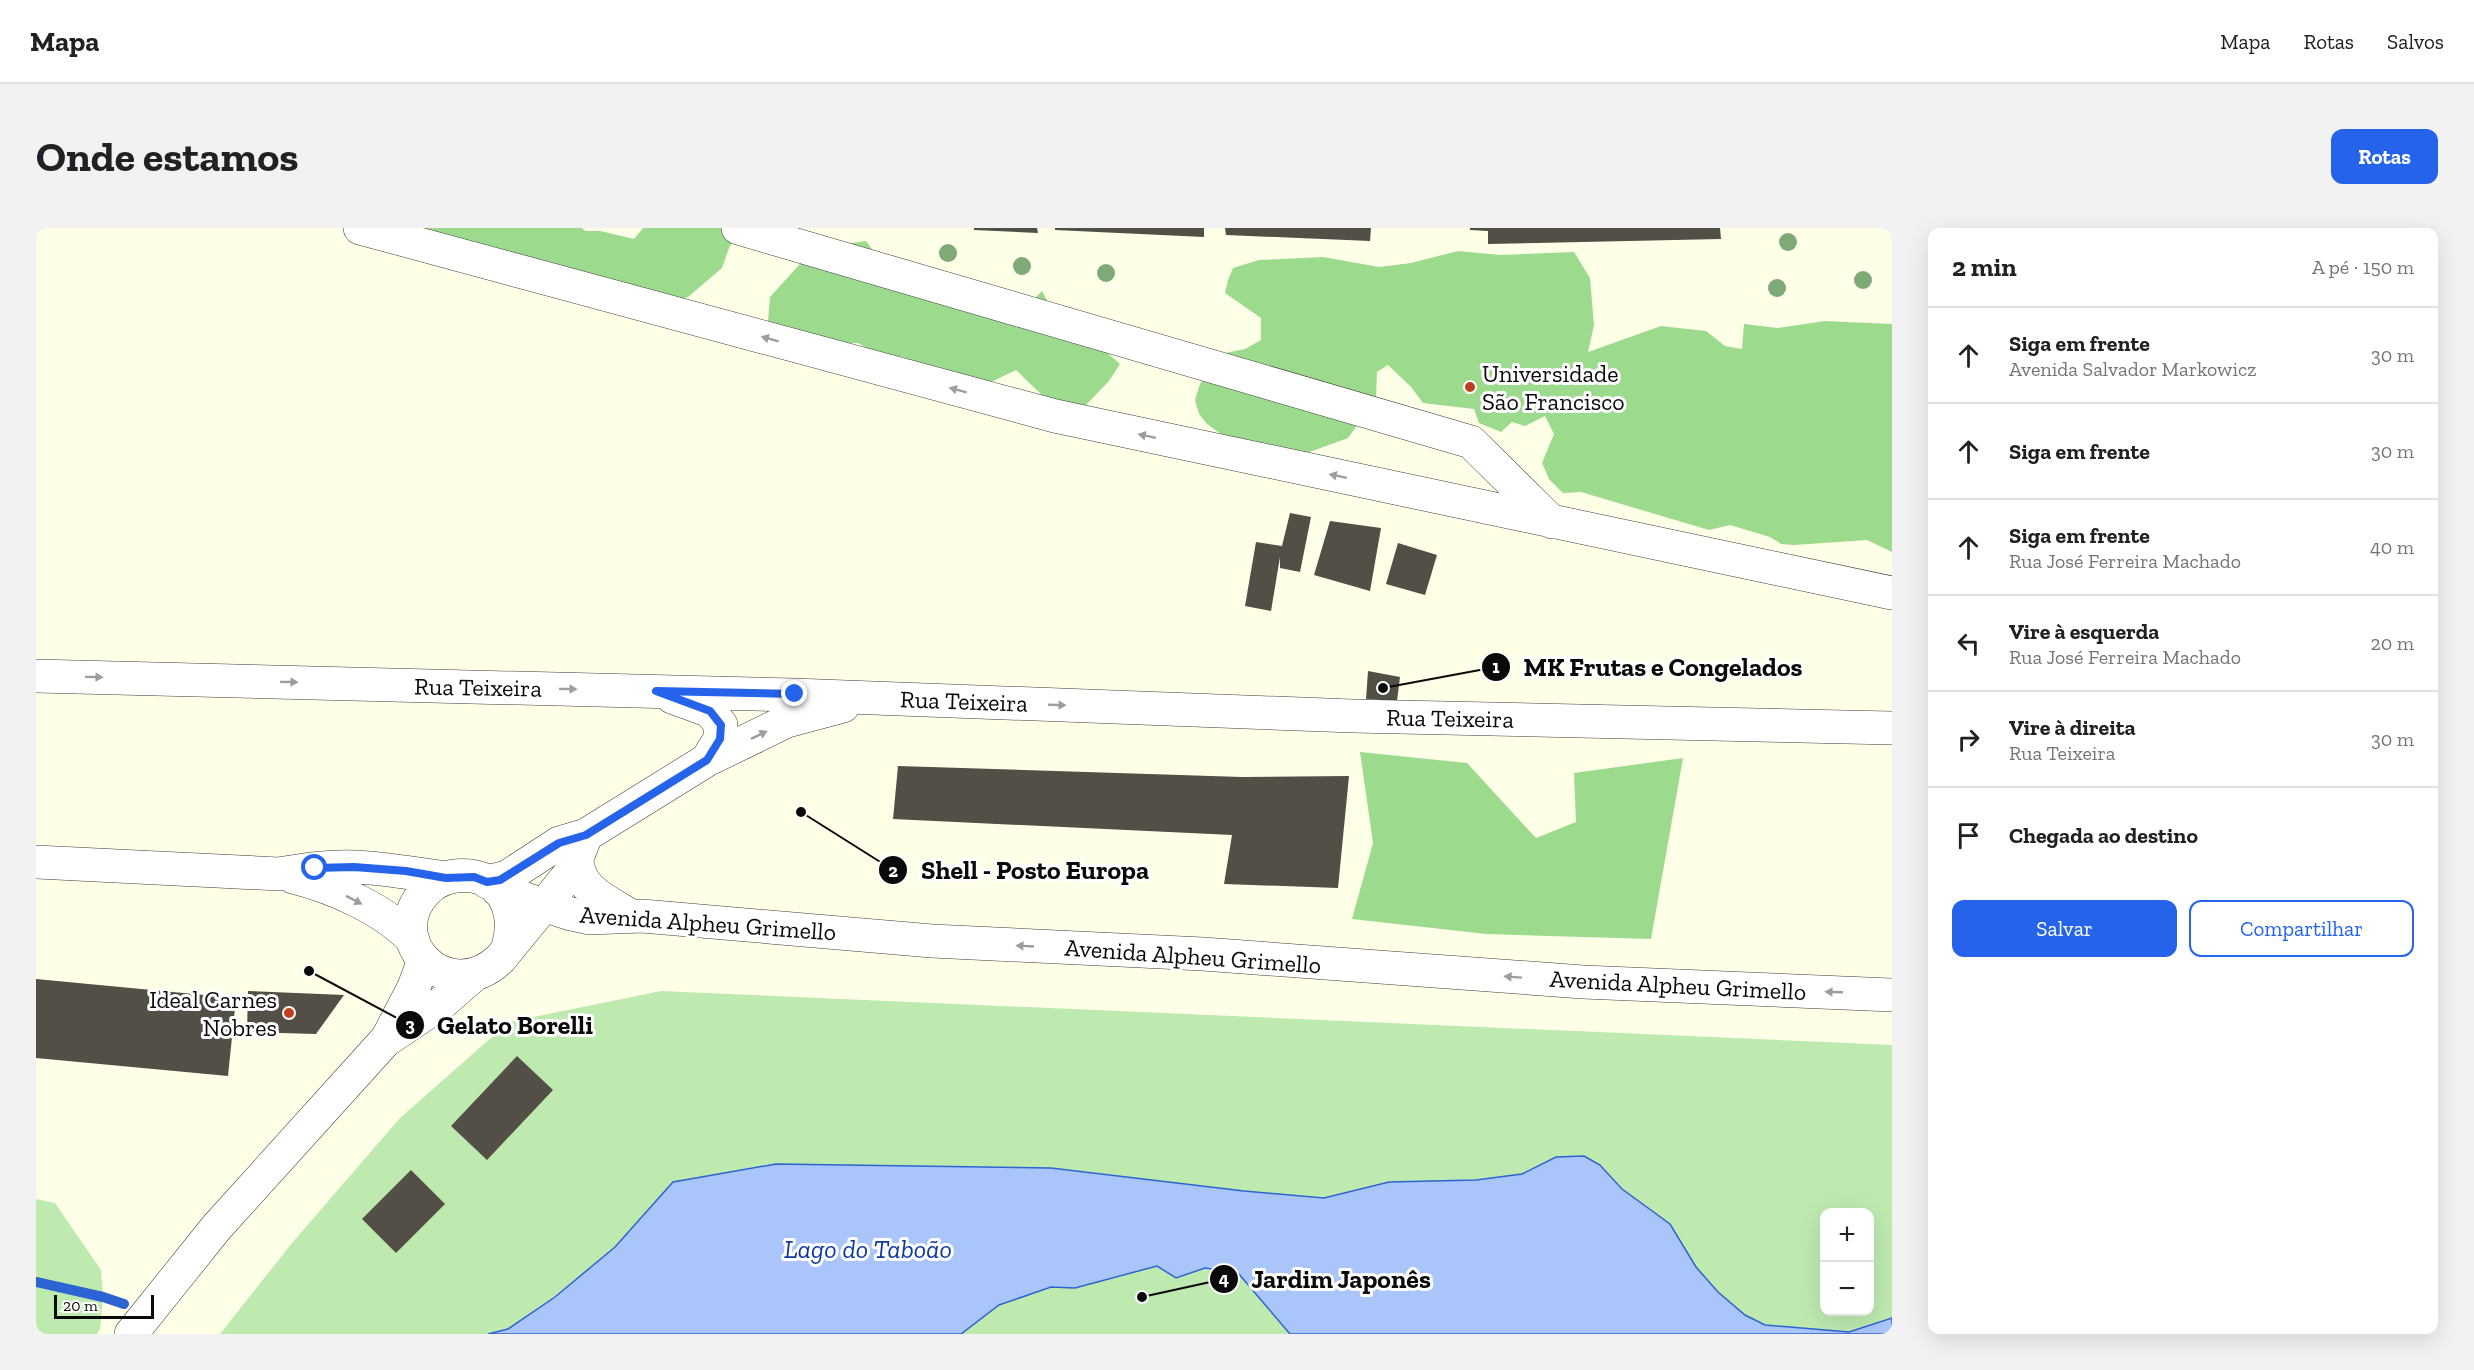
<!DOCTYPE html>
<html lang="pt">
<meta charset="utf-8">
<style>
body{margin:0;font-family:"Zilla Slab",serif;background:#f2f2f2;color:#202124}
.controls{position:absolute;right:18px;bottom:18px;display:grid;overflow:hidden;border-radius:12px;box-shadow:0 6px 24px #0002}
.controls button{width:54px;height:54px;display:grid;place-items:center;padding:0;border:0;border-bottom:2px solid #e0e0e0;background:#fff;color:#202124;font:30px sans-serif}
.scale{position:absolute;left:18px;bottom:15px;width:100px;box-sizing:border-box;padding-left:6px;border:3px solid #0a0a0a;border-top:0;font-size:16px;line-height:21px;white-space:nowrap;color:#0a0a0a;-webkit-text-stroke:4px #fff;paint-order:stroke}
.stop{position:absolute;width:18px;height:18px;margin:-14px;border:4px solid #2563eb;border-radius:50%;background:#fff}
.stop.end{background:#2563eb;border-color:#fff;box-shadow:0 2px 6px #0008}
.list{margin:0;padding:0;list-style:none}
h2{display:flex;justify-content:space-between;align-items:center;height:78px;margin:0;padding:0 24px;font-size:26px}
h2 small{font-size:20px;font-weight:400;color:#757577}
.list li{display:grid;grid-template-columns:39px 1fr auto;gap:18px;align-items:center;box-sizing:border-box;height:96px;padding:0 24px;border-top:2px solid #e0e0e0}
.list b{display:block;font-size:22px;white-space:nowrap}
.list p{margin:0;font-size:20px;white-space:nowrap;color:#757577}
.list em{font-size:20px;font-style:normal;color:#757577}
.actions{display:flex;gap:12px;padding:18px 24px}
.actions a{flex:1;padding:14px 0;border:2px solid #2563eb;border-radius:12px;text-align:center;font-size:21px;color:#2563eb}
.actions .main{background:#2563eb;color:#fff}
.icon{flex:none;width:33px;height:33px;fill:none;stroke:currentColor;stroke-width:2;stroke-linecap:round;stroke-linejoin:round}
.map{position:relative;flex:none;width:1856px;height:1106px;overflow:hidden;border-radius:12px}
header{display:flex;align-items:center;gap:36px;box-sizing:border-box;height:84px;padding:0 30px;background:#fff;border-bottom:2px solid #e0e0e0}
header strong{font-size:28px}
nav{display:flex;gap:33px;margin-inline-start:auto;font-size:21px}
.intro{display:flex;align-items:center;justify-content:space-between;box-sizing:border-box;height:144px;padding:0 36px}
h1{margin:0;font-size:42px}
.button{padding:15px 27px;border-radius:12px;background:#2563eb;color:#fff;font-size:21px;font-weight:700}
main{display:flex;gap:36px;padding:0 36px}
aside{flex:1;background:#fff;border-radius:12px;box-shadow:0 6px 24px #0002}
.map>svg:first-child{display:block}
.green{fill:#beeab0;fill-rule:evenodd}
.forest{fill:#9cdb8e}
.water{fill:#a9c5f9;stroke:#2d64d3;stroke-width:1.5}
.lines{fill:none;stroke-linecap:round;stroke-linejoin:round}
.stream{stroke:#2d64d3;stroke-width:10}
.building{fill:#534e46}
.minor-casing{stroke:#3d3d3d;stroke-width:34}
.minor{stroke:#fff;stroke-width:33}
.tree{fill:#80a978}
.oneway{fill:#9d9d9d}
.route{stroke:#2563eb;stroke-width:8}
.poi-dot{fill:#be411d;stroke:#fff;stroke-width:2}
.labels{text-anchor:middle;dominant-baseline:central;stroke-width:6;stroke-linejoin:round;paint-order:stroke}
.poi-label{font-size:24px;fill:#0a0a0a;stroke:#fff;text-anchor:start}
.street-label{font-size:24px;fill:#0a0a0a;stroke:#fff}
.water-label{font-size:26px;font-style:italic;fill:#103a9f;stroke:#fff}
.leader{fill:none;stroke:#0a0a0a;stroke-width:2}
.callout-dot{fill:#0a0a0a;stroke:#fff;stroke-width:2}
.mark-label{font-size:18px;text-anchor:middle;font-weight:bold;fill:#fff}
.callout-label{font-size:26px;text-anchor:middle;font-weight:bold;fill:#0a0a0a;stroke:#fff;stroke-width:6;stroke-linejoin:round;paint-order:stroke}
</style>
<header>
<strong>Mapa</strong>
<nav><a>Mapa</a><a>Rotas</a><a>Salvos</a></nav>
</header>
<div class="intro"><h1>Onde estamos</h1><a class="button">Rotas</a></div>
<main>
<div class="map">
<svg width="1856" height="1106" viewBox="0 0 1856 1106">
<rect width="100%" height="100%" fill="#fdffe7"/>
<path class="green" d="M625,763L1856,817V1090L1813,1104L1729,1097L1709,1087L1682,1064L1660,1039L1634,996L1586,961L1564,937L1548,928L1520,929L1486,946L1441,952L1353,954L1288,970L1208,963L1015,940L740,936L637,954L579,1019L519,1069L472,1101L452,1106H184L256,1015L364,890L473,794ZM1788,984H1834V1084H1788Z
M0,971L19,975L65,1042L67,1069L64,1101L61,1106H0Z
M1121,1038L1140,1050L1169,1040L1202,1045L1254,1106H925L963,1077L1015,1059L1039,1060Z"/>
<path class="forest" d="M385,0H546L549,3H564L598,11L607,0H705L693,20L686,40L652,69L641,72Z
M830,13L844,32L951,90L982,87L1006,63L1012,74L1084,136L1073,153L1049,178L1012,173L980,142L949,157L879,137L868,129L843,127L822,115H765L732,93L734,69L764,36L794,18Z
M1422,23L1465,27L1538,24L1554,50L1558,97L1552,124L1625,98L1670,103L1689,118L1706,121L1708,96L1742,100L1789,93L1856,96V324L1831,312L1758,317L1745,316L1734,309L1694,297L1673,302L1545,264L1527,265L1513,251L1506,235L1518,206L1509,188L1489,198L1476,194L1465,204L1443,195L1438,181L1387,175L1375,159L1352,137L1341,144L1340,171L1312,210L1260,229L1196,214L1171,196L1163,186L1159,172L1164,156L1189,125L1209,121L1225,112V90L1189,65L1192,52L1197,40L1223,32L1287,29L1343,39L1375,35Z
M1324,524L1431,535L1500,610L1540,594L1538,545L1647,530L1615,711L1450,706L1316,691L1337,615Z"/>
<path class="water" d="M1548,928L1564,937L1586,961L1634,996L1660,1039L1682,1064L1709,1087L1729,1097L1813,1104L1856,1090V1106H1254L1202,1045L1169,1040L1140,1050L1121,1038L1039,1060L1015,1059L963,1077L925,1106H452L472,1101L519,1069L579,1019L637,954L740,936L1015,940L1208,963L1288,970L1353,954L1440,952L1486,946L1520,929Z"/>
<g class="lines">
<path class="stream" d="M0,1054L67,1069L88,1076"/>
</g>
<path class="building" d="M938,0H1001L1002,5L938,2Z
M1019,0H1168V9L1019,2Z
M1189,0H1335L1334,13L1190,7Z
M1434,0H1684L1685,11L1452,16V3L1434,2Z
M1254,285L1275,289L1264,344L1244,340V329L1235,383L1209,378L1220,314L1246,318Z
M1294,293L1345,300L1334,363L1278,347Z
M1362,315L1401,327L1389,367L1350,356Z
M1332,443L1364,449L1361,473L1330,471Z
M862,538L1206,549L1313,548L1302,660L1188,656L1196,607L857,591Z
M0,751L200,770L192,848L0,830Z
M212,763L308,767L280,806L211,804Z
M481,828L517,862L451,932L415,898Z
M375,942L409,976L360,1025L326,991Z"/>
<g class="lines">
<g class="minor-casing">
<path id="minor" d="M324,0L1019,188L1856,365
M702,0L1435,214L1516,294
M0,448L758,467L1317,488L1856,500
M636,469L674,483L685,497L684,511L671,532
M541,632C542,662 573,674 595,688
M0,634L243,646C268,642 292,638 318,639C349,640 379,646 410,650
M257,649C297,659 348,681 377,712
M451,654L471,649L523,615L550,607L671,532L751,493L807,478
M462,662L535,686L553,690L606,688L896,713L1167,726L1547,754L1856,767
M472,719C481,688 471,653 435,648C417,646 401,651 389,664C345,712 411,780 464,731L536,643L550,607
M352,809L378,759L388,732
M95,1106L180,1000L349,813L407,774L438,747"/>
</g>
<use href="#minor" class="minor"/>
</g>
<g class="tree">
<circle cx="1752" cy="14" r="9"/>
<circle cx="912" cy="25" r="9"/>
<circle cx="986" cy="38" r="9"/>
<circle cx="1070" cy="45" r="9"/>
<circle cx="1827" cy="52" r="9"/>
<circle cx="1741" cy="60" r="9"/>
</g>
<defs><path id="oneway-solid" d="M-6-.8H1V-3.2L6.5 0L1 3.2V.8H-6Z" transform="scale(1.5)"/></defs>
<g class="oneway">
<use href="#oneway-solid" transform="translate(734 111) rotate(-165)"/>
<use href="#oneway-solid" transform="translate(922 162) rotate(-165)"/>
<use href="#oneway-solid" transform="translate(1111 208) rotate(-168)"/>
<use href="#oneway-solid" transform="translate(1302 248) rotate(-168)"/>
<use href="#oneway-solid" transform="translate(58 449) rotate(1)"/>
<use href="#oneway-solid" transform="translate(253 454) rotate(1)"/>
<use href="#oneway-solid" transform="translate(532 461) rotate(1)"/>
<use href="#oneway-solid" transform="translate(1021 477) rotate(2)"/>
<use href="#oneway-solid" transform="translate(723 507) rotate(-26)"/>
<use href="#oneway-solid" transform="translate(318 672) rotate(27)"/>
<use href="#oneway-solid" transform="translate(989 718) rotate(-177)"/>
<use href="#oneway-solid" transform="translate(1477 749) rotate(-176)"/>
<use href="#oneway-solid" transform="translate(1798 764) rotate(-178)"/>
</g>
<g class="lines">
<path class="route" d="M279,640L318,639L370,643L410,650L438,649L451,654L464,652L523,615L550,607L671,532L684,511L685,497L674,483L620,463L759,466"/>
</g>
<g class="poi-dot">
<circle cx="1434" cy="159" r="6"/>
<circle cx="253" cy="785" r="6"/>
</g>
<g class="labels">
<g class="poi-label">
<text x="1446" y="145">Universidade<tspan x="1446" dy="28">São Francisco</tspan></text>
<text x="241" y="771" text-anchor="end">Ideal Carnes<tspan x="241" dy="28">Nobres</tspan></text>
</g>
<g class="street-label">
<text transform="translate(442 459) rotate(1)">Rua Teixeira</text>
<text transform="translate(928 473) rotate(2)">Rua Teixeira</text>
<text transform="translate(1414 490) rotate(1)">Rua Teixeira</text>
<text transform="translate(672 695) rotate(4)">Avenida Alpheu Grimello</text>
<text transform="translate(1157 728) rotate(4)">Avenida Alpheu Grimello</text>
<text transform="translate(1642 757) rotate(3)">Avenida Alpheu Grimello</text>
</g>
<g class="water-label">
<text x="832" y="1021">Lago do Taboão</text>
</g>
</g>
<path class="leader" d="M1347 460L1460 439M765 584L857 642M273 743L374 797M1106 1069L1188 1051"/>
<g class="callout-dot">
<circle cx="1347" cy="460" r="6"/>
<circle cx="765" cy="584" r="6"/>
<circle cx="273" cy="743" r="6"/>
<circle cx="1106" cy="1069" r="6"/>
<circle cx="1460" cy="439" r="15"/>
<circle cx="857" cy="642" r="15"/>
<circle cx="374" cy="797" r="15"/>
<circle cx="1188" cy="1051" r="15"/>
</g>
<g class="mark-label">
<text x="1460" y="445">1</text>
<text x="857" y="649">2</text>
<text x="374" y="803">3</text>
<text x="1188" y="1057">4</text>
</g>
<g class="callout-label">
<text x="1627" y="448">MK Frutas e Congelados</text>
<text x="999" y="651">Shell - Posto Europa</text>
<text x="479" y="806">Gelato Borelli</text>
<text x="1305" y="1060">Jardim Japonês</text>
</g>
</svg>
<div class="controls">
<button>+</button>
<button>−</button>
</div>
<div class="scale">20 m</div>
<div class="stop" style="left:279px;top:640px"></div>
<div class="stop end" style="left:759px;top:466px"></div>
</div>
<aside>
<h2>2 min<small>A pé · 150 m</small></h2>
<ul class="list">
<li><svg class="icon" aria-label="ahead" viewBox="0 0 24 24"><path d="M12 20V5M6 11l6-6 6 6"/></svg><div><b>Siga em frente</b><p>Avenida Salvador Markowicz</p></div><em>30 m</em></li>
<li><svg class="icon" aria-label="ahead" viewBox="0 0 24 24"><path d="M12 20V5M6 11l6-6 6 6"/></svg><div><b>Siga em frente</b></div><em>30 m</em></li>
<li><svg class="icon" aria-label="ahead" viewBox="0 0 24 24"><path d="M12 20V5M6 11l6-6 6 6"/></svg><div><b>Siga em frente</b><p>Rua José Ferreira Machado</p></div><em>40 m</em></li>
<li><svg class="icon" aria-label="left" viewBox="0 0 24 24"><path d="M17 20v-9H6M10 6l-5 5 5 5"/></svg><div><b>Vire à esquerda</b><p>Rua José Ferreira Machado</p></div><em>20 m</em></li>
<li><svg class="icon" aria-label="right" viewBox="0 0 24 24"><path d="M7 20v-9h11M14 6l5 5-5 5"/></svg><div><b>Vire à direita</b><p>Rua Teixeira</p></div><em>30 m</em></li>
<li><svg class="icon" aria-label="arrive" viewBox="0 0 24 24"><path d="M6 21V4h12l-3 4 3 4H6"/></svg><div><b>Chegada ao destino</b></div></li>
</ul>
<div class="actions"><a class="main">Salvar</a><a>Compartilhar</a></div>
</aside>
</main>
